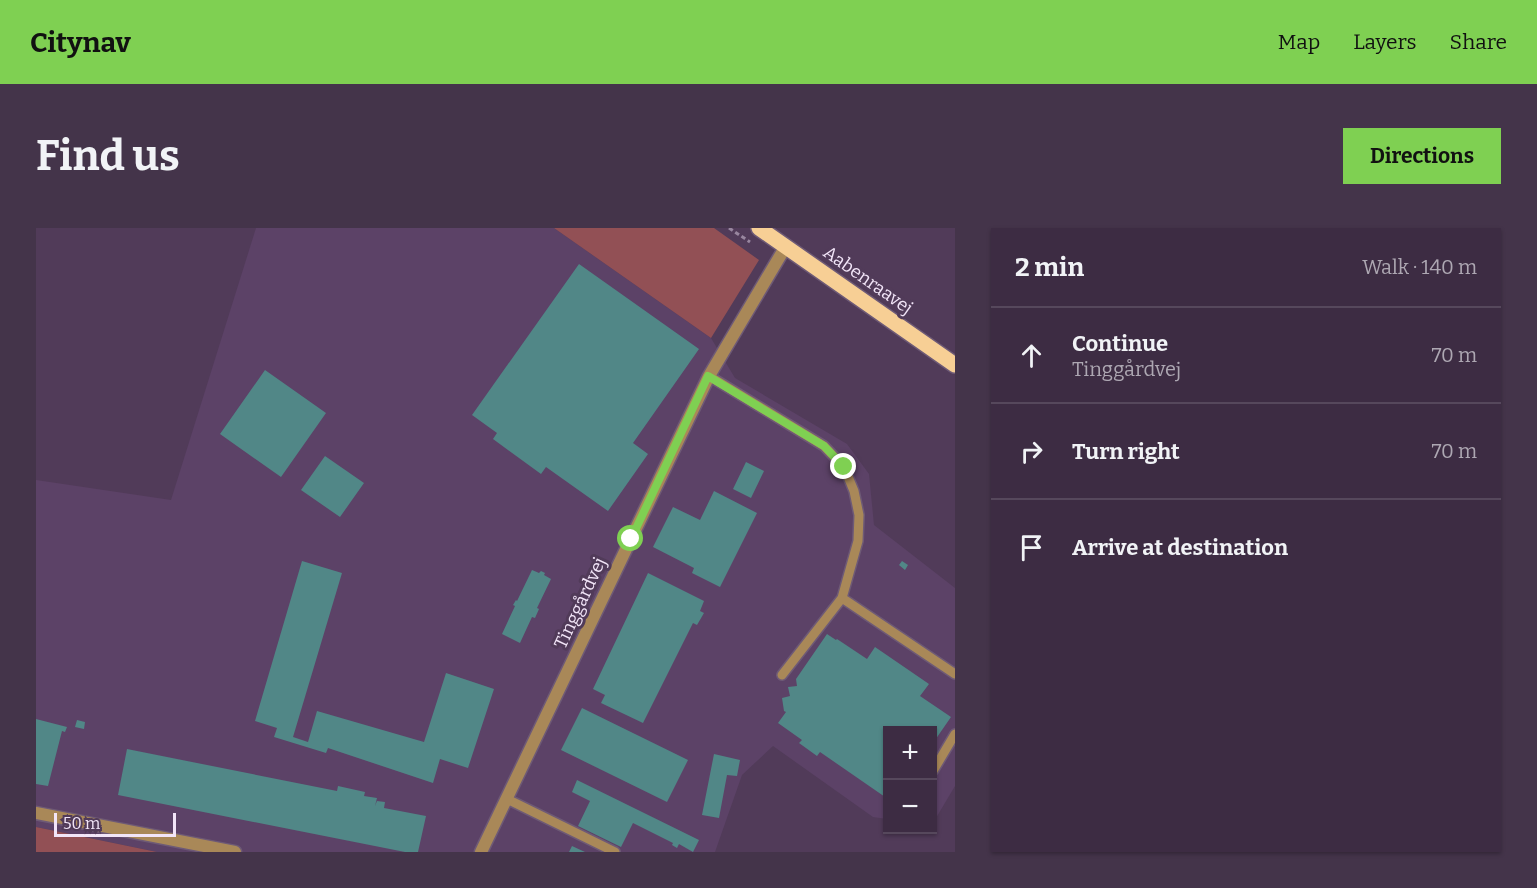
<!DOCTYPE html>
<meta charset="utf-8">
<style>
body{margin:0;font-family:Bitter,serif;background:#44344a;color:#f1f3f6}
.controls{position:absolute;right:18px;bottom:18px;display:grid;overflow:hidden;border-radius:0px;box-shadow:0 2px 4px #0004}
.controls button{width:54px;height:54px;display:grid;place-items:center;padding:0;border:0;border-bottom:2px solid #56485c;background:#3d2c43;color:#f1f3f6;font:30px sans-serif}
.scale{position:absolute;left:18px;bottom:15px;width:122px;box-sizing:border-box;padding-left:6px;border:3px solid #f2e5f8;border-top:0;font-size:16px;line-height:21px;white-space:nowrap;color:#f2e5f8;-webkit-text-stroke:4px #513b59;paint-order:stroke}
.stop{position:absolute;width:18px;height:18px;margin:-14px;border:4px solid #7fd052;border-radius:50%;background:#fff}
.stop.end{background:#7fd052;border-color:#fff;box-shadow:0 2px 6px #0008}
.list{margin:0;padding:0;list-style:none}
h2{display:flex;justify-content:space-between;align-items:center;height:78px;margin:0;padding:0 24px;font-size:26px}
h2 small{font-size:20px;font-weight:400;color:#ada7b2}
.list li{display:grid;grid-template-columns:39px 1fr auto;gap:18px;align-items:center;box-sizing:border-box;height:96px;padding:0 24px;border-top:2px solid #56485c}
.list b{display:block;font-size:22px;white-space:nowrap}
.list p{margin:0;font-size:20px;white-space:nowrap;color:#ada7b2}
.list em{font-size:20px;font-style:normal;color:#ada7b2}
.icon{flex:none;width:33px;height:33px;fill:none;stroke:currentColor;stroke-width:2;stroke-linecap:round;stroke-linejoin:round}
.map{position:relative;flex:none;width:919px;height:624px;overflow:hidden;border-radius:0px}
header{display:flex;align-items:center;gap:36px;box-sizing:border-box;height:84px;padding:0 30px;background:#7fd052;color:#111}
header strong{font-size:28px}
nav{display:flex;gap:33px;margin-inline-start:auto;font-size:21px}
.intro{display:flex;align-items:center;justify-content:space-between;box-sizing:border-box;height:144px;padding:0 36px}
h1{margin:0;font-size:42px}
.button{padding:15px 27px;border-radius:0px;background:#7fd052;color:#111;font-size:21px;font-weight:700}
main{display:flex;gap:36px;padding:0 36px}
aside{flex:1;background:#3d2c43;border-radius:0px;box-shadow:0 2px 4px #0004}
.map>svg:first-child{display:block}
.built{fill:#5c4267}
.green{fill:#925055}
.building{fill:#518787}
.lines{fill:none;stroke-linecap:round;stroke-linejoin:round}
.service-casing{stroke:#6e5a76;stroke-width:12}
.tertiary-casing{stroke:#6e5a76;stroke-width:15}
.primary-casing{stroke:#6e5a76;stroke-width:18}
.path{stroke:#98869f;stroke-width:3;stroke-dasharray:4.5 3;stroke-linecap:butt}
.service{stroke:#a98858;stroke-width:9}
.tertiary{stroke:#a98858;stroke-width:12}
.primary{stroke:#f7cf95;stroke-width:15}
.route{stroke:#7fd052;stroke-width:8}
.labels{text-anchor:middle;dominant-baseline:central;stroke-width:6;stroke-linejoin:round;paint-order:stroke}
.street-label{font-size:18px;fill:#f2e5f8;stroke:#513b59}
</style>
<header>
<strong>Citynav</strong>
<nav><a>Map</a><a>Layers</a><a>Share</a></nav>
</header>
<div class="intro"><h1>Find us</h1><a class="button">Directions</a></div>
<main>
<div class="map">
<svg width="919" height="624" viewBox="0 0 919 624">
<rect width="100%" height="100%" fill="#513b59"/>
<path class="built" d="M220,0H518L675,110L699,150L811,216L833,246L838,297L919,360V558L897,595V502H852L851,591L837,589L737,518L706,547L679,624H121L0,599V252L135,272Z"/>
<path class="green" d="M518,0H678L723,32L675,110Z
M0,599L121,624H0Z"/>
<path class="building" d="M543,36L663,121L597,215L612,226L572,283L510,239L505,246L457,211L461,205L436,187Z
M229,142L290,185L245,249L184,206Z
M289,228L328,255L304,289L265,262Z
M710,234L728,243L715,270L697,261Z
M678,263L721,285L684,359L656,345L658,340L617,319L637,279L664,292Z
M266,333L306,345L257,509L272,514L281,483L388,514L410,445L458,461L432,540L404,531L397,555L292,520L290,525L238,509L241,500L219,493Z
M866,333L872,337L869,342L863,337Z
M496,342L503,345L505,343L509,345L508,347L515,351L501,380L503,381L499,390L496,389L484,415L466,406L479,378L477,377L480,372L481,373Z
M612,345L668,373L664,383L668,385L661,397L657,395L607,495L565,475L569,467L557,461Z
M791,406L800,412L801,411L831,431L839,419L893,456L884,468L915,489L897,515V502H852V571L784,524L781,528L763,515L766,512L742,495L750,484L748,483L746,470L754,468L752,459L761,458L760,451Z
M546,480L652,532L631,574L525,522Z
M0,491L31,499L29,504L26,503L12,558L0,556Z
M41,492L49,494L48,501L39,499Z
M91,521L301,563L302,558L329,564L328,568L341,570L339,578L341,573L349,574L348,580L390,588L382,624H369L82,567Z
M678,526L704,532L701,548L691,547L683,590L666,587Z
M541,552L663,612L657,624L643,616L641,620L636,617L637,615L597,595L585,619L542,598L554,573L536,564Z
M536,618L549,624H533Z"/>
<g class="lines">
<g class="service-casing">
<path id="service" d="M673,148L788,218L808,239L818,263L823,287L822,313L806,370L746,447
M806,370L919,446
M897,543L919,506
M471,571L579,624"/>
</g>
<g class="tertiary-casing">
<path id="tertiary" d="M0,585L199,624
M445,624L673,148L750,18"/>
</g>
<g class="primary-casing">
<path id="primary" d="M723,0L919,137"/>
</g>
<path class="path" d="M693,0L714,14"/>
<use href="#service" class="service"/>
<use href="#tertiary" class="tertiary"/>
<use href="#primary" class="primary"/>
</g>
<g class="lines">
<path class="route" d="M595,311L672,148L788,218L808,239"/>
</g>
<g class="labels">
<g class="street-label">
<text transform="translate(832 52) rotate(35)">Aabenraavej</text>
<text transform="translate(544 375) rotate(-65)">Tinggårdvej</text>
</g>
</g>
</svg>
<div class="controls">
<button>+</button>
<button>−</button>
</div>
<div class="scale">50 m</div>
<div class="stop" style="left:595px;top:311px"></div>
<div class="stop end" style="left:808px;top:239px"></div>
</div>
<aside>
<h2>2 min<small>Walk · 140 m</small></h2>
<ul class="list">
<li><svg class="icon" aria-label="ahead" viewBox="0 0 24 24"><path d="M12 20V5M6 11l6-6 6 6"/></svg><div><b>Continue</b><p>Tinggårdvej</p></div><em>70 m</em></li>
<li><svg class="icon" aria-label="right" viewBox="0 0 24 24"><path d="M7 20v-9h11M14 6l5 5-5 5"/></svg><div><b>Turn right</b></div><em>70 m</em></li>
<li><svg class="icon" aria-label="arrive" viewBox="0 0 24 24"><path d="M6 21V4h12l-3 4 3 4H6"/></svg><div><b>Arrive at destination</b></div></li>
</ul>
</aside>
</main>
